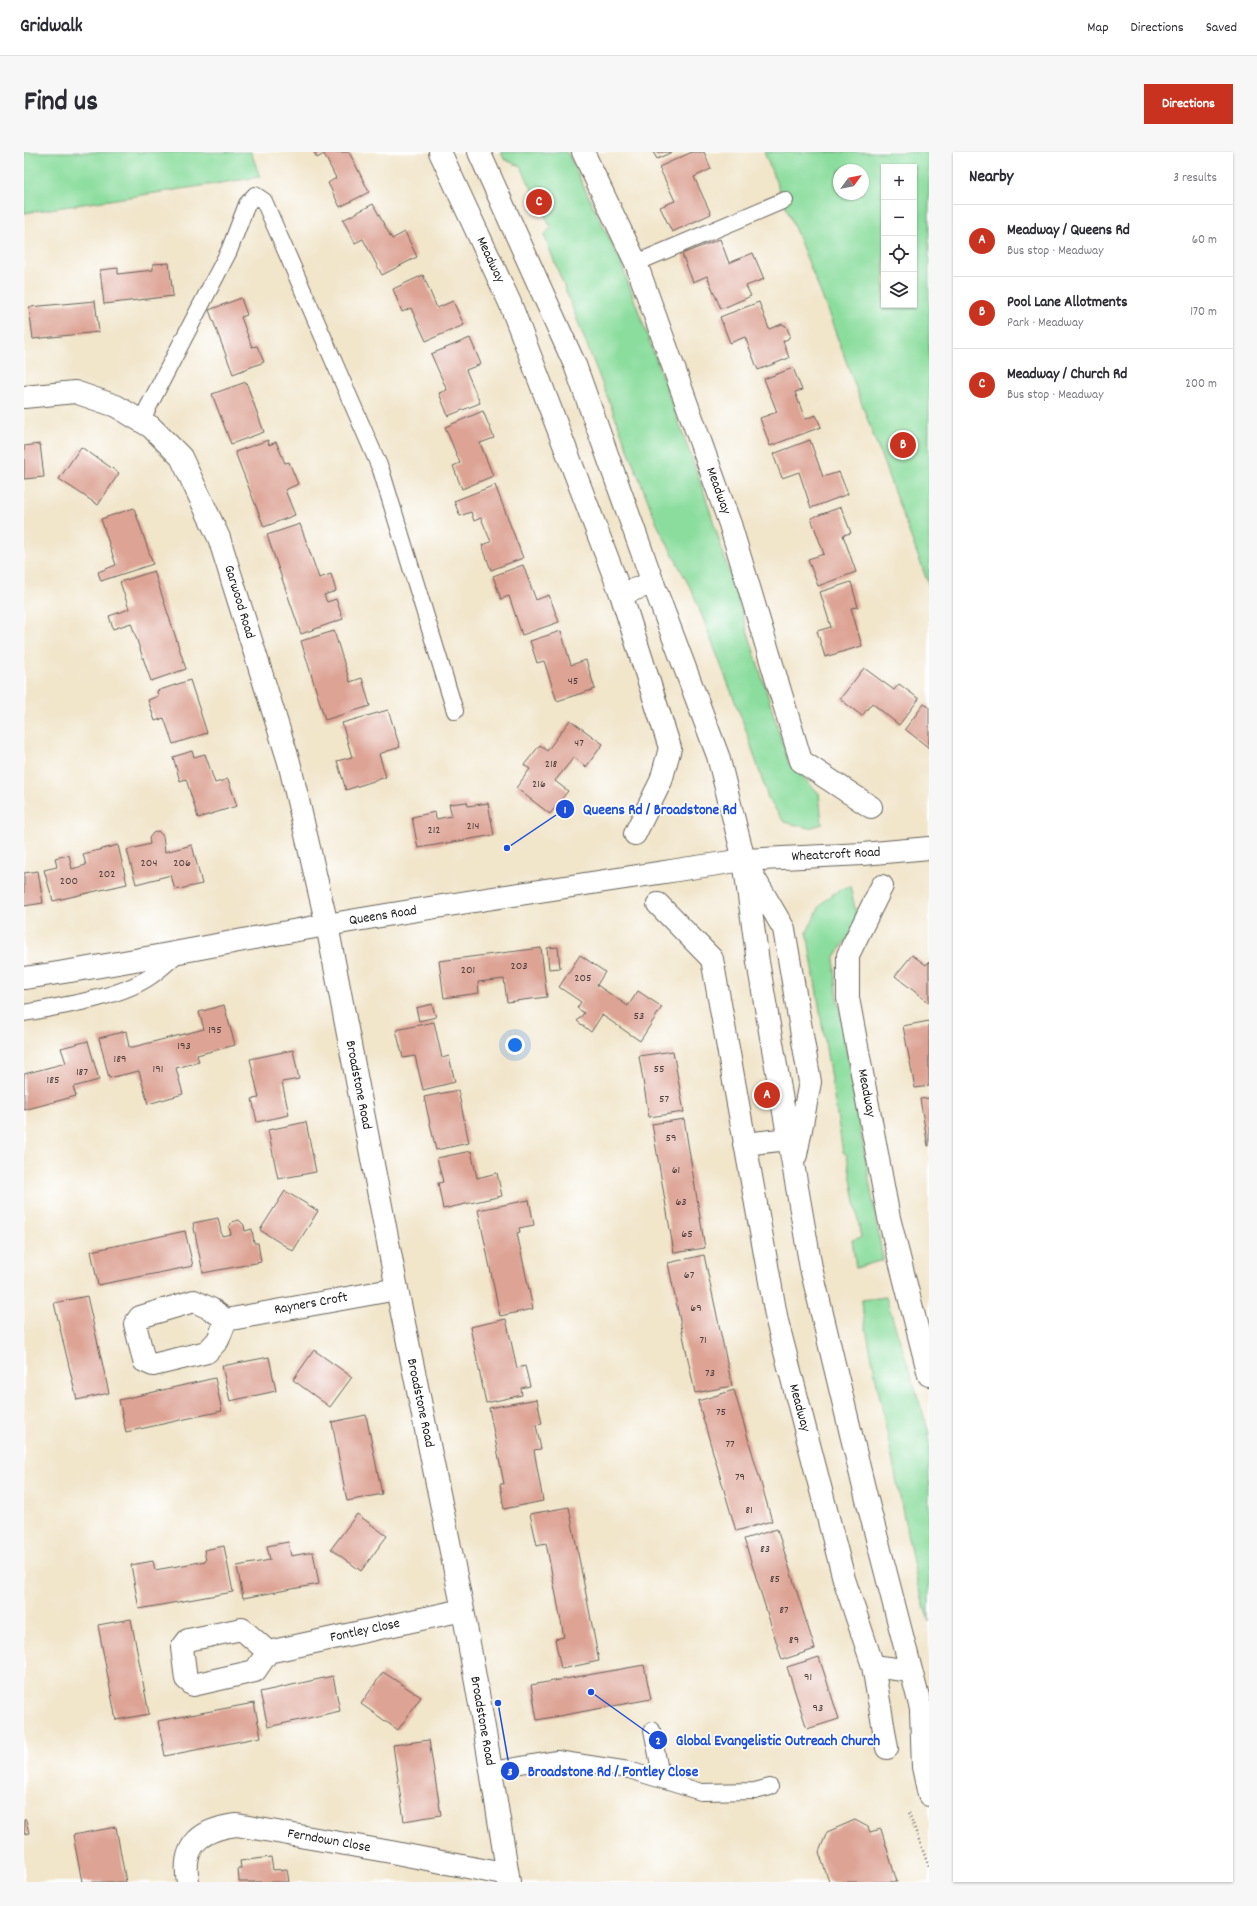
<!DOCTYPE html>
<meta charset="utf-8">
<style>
body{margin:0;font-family:Dekko,sans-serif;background:#f7f7f7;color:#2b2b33}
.controls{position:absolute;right:12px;top:12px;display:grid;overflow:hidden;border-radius:0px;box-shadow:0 1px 3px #0004}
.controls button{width:36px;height:36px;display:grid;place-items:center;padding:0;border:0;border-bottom:1px solid #e1e1e2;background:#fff;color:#2b2b33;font:20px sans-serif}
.compass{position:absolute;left:809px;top:12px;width:36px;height:36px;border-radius:50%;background:#fff;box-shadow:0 1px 3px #0004;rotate:57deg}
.you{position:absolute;left:491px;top:893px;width:14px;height:14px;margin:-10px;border:3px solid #fff;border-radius:50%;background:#1a73e8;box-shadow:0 0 0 6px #1a73e833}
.badge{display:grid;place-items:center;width:26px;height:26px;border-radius:50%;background:#c8321e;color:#fff;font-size:13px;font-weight:700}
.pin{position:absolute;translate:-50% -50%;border:2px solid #fff;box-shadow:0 1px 4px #0006}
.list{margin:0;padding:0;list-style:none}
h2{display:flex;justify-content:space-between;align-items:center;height:52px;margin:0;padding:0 16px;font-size:17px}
h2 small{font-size:13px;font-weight:400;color:#7c7c81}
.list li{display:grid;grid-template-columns:26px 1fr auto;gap:12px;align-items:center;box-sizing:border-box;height:72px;padding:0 16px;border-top:1px solid #e1e1e2}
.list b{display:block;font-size:15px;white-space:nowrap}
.list p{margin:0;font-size:13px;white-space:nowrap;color:#7c7c81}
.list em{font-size:13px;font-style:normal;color:#7c7c81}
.icon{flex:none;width:22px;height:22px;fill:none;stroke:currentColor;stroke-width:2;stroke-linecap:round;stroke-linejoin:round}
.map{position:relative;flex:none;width:905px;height:1730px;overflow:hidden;border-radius:0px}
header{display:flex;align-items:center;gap:24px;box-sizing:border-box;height:56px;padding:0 20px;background:#fff;border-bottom:1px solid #e1e1e2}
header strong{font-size:19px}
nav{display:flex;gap:22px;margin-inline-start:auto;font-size:14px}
.intro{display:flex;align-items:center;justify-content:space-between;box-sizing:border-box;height:96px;padding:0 24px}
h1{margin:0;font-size:28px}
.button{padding:10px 18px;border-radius:0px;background:#c8321e;color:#fff;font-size:14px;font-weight:700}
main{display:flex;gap:24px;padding:0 24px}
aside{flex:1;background:#fff;border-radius:0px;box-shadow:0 1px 3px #0004}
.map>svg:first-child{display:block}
.green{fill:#8bdd9e;stroke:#547c5d;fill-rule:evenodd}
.building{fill:#dda394}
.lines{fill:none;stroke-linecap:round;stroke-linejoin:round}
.service-casing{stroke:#676259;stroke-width:18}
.minor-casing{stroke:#676259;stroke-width:24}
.tertiary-casing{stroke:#676259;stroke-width:24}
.path{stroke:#676259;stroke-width:2.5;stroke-dasharray:1 3;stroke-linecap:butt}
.service{stroke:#fff;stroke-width:16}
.minor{stroke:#fff;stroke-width:22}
.tertiary{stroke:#fff;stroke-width:22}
.labels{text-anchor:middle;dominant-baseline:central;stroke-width:3.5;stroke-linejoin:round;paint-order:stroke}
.number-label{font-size:12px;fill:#4c3e3a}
.street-label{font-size:14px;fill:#1c1c1c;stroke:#fff}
.leader{fill:none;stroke:#1d4ed8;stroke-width:1.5}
.callout-dot{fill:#1d4ed8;stroke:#fff;stroke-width:1.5}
.mark-label{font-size:12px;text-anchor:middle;font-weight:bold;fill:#fff}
.callout-label{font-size:15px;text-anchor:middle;font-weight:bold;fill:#1d4ed8;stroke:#fff;stroke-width:3.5;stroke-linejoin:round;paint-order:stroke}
</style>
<header>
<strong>Gridwalk</strong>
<nav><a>Map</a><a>Directions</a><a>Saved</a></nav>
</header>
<div class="intro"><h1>Find us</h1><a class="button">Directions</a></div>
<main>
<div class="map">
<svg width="905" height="1730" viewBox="0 0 905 1730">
<rect width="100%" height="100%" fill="#fff"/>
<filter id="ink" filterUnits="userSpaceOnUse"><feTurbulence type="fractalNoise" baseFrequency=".025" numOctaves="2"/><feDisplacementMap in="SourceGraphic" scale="8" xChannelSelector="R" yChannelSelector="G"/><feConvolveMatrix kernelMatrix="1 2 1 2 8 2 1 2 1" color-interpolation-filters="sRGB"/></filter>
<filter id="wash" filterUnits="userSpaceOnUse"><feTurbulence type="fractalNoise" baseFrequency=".012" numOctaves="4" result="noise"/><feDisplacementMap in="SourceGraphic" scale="16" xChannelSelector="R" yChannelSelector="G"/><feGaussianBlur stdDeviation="0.9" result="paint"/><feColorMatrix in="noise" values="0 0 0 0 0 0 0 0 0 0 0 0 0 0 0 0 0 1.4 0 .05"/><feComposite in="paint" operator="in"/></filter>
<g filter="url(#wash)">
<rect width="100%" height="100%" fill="#f1e5ca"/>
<path class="green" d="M0,0H227L236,25L0,61Z
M477,0H543L597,111L681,343L765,612L795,641L798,672L785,676L760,670L744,646L722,578L669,441L633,372L520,83L527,76L497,15L480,7Z
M740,0H905V434L798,144ZM860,15H890V153H860ZM815,18H839V42H815Z
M826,734L834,770L810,806L814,849L859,1108L832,1116L828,1088L837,1085L823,1003L819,1000L783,780C797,752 796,746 826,734Z
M862,1145L905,1281V1470L894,1435L839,1162L838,1148Z"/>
<g id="blocks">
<path class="building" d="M290,0H325L345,40L316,55L304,31L312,26L300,2L293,6Z
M629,0H648L633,7Z
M668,0H680L687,17L670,25L687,62L648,80L636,55L651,49L635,15Z
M349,52L368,87L381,80L393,105L358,123L339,87L331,91L319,68Z
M696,87L705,111L729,101L740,127L722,134L727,144L697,157L683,124L669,130L658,102Z
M145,111L149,144L80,152L76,118L94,116V122L129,118V112Z
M399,123L413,156L429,149L440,173L402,189L387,156L378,160L369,137Z
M217,146L223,163L217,165L228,195L233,194L240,210L209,222L185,158Z
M71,149L75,180L9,187L5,155Z
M735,150L745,177L758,172L762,174L766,183L764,187L759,189L765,206L734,218L721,185L706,191L696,165Z
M446,186L457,212L442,218L456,251L424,264L415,241L423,238L407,202Z
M769,216L778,238L771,240L781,267L792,263L797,275L746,294L736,266L753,260L740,227Z
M222,230L240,280L207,292L188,242Z
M459,259L470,286L456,291L469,324L438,337L429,314L436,311L421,275Z
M244,288L245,293L252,290L261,311L265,310L274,332L261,338L271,363L240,375L211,300Z
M786,288L799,325L815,320L824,342L787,356L775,320L758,326L749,302Z
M16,292L20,325L0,327V294Z
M57,295L95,321L74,353L35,327Z
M471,333L499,406L467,418L458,393L467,390L457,366L450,369L447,360L436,364L430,349Z
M817,355L827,381L819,383L832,420L794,434L784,407L800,402L787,366Z
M110,356L129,412L77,429L74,420L92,413L77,367Z
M276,372L295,426L307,422L312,439L300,443L303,450L312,447L319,467L277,482L243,383Z
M499,413L512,448L525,443L535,470L498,483L485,444L477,447L469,424Z
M130,419L162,517L127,529L107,471L89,477L85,464L105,457L96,430Z
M827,430L834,455L827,456L838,494L801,505L793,479L807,475L796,440Z
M310,479L326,530L338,526L346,554L301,568L277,489Z
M537,479L547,513L562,508L571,537L533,549L520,509L513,511L506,489Z
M840,516L870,538L875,532L895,547L875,573L848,551L838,564L816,547Z
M166,528L183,581L149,592L140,566L131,569L124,548L134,544L133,539Z
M900,552L905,555V596L881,577Z
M364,558L376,595L355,602L362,625L322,638L313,609L328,605L318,571Z
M546,568L579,592L562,615L550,605L531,629L544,639L526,662L492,636L506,617L500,613L516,593L523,599Z
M168,599L170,605L181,602L191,631L204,627L213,654L174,666L162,627L156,629L149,605Z
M443,650L444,654L464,651L470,683L394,696L388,665L411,660L412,667L428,664L425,652Z
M134,679L139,684L141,700L168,693L178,732L151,738L147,723L112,732L103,698L126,692L125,686L129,681Z
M94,693L103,732L29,749L20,718L33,715L31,706L45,703L48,717L62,713L59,702Z
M14,719L19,751L0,754V721Z
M534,795L536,816L525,817L523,796Z
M517,796L523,845L483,850L480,827L454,830L455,841L420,846L415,809Z
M556,803L581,820L573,833L604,854L614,839L638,855L616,889L578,863L567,880L553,869L560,861L553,856L557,850L535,835Z
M888,803L902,813L905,810V851L871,824Z
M408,852L412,865L395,869L392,856Z
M200,853L211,893L173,903L175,910L152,916L159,942L124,952L115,919L85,926L75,886L102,879L105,895H109L180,877L175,860Z
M905,869V934L891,936L879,874Z
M410,870L418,906L425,904L431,930L399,938L391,904L379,906L372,878Z
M64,889L75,928L49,935L52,944L0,958V922L42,911L37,896Z
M269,898L275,927L258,930L265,963L233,970L228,947L235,946L226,907Z
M649,899L660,960L625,965L615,904Z
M434,938L445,991L412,998L400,945Z
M905,946V994H904L896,947Z
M660,967L681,1096L650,1101L628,972Z
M282,970L292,1020L254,1027L244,978Z
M447,999L453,1026L473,1021L478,1044L419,1057L414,1031L419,1030L413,1006Z
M261,1039L294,1059L269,1099L236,1078Z
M505,1048L510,1073L495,1076L496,1080L493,1081L509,1157L476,1164L454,1058Z
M194,1066L198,1084L207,1082L205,1075L208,1070L215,1068L220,1073L221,1079L228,1077L230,1091H234L237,1110L179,1121L169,1071Z
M161,1079L169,1114L74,1133L67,1099Z
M680,1103L708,1234L671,1241L644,1111Z
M63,1144L85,1241L53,1248L30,1151Z
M482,1167L493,1216L501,1214L506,1234L497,1236L498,1243L462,1251L446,1175Z
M290,1198L328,1225L306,1255L269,1228Z
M245,1205L252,1239L206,1249L198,1214Z
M191,1226L198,1259L102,1280L95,1248Z
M710,1238L748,1369L712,1379L674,1249Z
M513,1247L518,1272L512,1273L517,1297L510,1298L519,1349L480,1357L476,1332H480L465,1256Z
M342,1263L358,1342L323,1349L308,1270Z
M545,1355L575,1509L537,1517L531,1487L540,1485L522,1391L513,1393L506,1362Z
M333,1362L363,1384L337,1419L307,1397Z
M753,1377L791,1497L758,1508L720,1387Z
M264,1390L267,1404L289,1400L295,1432L219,1446L213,1414L246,1408L243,1394Z
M200,1394L209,1440L115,1457L107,1413L129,1409L131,1418L182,1409L180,1398Z
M107,1467L125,1562L92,1568L74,1473Z
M795,1505L815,1567L783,1577L763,1515Z
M620,1513L627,1547L513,1568L507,1533Z
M359,1520L397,1545L374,1578L337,1552Z
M309,1524L316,1559L244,1575L236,1540Z
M230,1551L237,1585L141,1604L134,1569Z
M405,1588L417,1663L380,1669L369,1593Z
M0,1668H2L5,1681L0,1682Z
M831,1668L844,1675L846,1680L857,1677L873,1730H805L795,1700L803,1680Z
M92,1675L102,1730H58L49,1683Z
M247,1705L249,1718L263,1717L265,1730H215L214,1716H217L216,1709Z"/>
</g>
</g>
<g filter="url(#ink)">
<use href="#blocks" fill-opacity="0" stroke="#676259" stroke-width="1"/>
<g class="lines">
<g class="service-casing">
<path id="service" d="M612,111L761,48
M117,269L205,99L223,52L231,43L240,49L357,318L431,559
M0,861C37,854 96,846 127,824C137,817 146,808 156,800
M628,1578L638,1628
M467,1618L533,1607L605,1618L677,1640L731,1639L746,1635"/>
</g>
<g class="minor-casing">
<path id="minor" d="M416,0L486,151L597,442L646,596L637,629L611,682
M559,0L612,111L706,372L777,609L847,655
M0,245L51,240L92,254L127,275L157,305L195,386L265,610L303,773L373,1137L439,1458L461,1581L485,1730
M597,442L629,431
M720,708L839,702L905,696
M858,734L824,803V846L865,1066L905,1223
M634,752L688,807L753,1169L820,1427L849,1514L863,1596
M720,992L765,987
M202,1168L194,1188L183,1200L129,1213L120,1209L111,1172L116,1165L170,1149L187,1157L202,1168L373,1137
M244,1500L218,1477L164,1488L158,1496L162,1527L169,1533L231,1519L244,1500L439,1458
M849,1514L887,1519
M897,1559L899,1615L905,1643
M164,1730C157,1692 178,1677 213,1673L367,1700L484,1723"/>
</g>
<g class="tertiary-casing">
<path id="tertiary" d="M455,0L551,213L629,431L694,604L720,708L734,810L787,1116L841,1340L897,1557L905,1579
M725,717L760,777L786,930L772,1003
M0,826C102,812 202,790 303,773C442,749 581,729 720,708"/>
</g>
<path class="path" d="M885,1661L905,1715"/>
<use href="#service" class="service"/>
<use href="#minor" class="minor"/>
<use href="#tertiary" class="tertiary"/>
</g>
</g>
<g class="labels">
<g class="number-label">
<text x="549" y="529">45</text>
<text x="555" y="591">47</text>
<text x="527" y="612">218</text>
<text x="515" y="632">216</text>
<text x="449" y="674">214</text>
<text x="410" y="678">212</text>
<text x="125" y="711">204</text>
<text x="158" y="711">206</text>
<text x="83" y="722">202</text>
<text x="45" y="729">200</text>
<text x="495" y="814">203</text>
<text x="444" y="818">201</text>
<text x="559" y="826">205</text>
<text x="615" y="864">53</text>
<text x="191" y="878">195</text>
<text x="160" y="894">193</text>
<text x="96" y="907">189</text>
<text x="134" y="917">191</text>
<text x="635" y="917">55</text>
<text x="58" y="920">187</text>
<text x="29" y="928">185</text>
<text x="640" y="947">57</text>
<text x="647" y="986">59</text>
<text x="652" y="1018">61</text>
<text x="657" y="1050">63</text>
<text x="663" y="1082">65</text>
<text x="665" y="1123">67</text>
<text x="672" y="1156">69</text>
<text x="679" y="1188">71</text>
<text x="686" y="1221">73</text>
<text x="697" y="1260">75</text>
<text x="706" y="1292">77</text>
<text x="716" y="1325">79</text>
<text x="725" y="1358">81</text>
<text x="741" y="1397">83</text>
<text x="751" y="1427">85</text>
<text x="760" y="1458">87</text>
<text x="770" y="1488">89</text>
<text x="784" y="1525">91</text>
<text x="794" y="1556">93</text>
</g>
<g class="street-label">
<text transform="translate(466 108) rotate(65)">Meadway</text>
<text transform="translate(694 339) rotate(70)">Meadway</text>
<text transform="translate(215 450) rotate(73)">Garwood Road</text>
<text transform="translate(812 703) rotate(-3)">Wheatcroft Road</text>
<text transform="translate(359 764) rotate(-9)">Queens Road</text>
<text transform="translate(334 933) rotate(79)">Broadstone Road</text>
<text transform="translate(842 941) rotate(79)">Meadway</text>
<text transform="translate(287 1152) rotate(-10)">Rayners Croft</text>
<text transform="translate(396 1251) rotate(78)">Broadstone Road</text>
<text transform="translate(775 1256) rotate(75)">Meadway</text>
<text transform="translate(341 1479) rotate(-12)">Fontley Close</text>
<text transform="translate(458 1569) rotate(80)">Broadstone Road</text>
<text transform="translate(305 1689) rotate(10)">Ferndown Close</text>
</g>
</g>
<path class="leader" d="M483 696L541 657M567 1540L634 1588M474 1551L486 1619"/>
<g class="callout-dot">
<circle cx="483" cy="696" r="4"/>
<circle cx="567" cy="1540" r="4"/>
<circle cx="474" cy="1551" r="4"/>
<circle cx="541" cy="657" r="10"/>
<circle cx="634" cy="1588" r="10"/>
<circle cx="486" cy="1619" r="10"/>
</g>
<g class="mark-label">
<text x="541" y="661">1</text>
<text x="634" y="1592">2</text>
<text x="486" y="1623">3</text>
</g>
<g class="callout-label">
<text x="636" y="662">Queens Rd / Broadstone Rd</text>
<text x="754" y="1593">Global Evangelistic Outreach Church</text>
<text x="589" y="1624">Broadstone Rd / Fontley Close</text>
</g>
</svg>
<div class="controls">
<button>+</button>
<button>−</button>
<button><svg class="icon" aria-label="locate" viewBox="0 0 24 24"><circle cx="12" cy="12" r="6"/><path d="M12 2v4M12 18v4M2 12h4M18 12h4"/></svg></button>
<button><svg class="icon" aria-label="layers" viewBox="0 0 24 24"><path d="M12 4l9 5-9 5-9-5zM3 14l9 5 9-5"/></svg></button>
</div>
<svg class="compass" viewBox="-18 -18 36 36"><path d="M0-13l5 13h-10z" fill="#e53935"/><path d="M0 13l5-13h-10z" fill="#7c7c81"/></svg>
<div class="you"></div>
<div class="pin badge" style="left:743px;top:943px">A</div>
<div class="pin badge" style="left:879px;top:293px">B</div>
<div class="pin badge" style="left:515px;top:50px">C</div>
</div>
<aside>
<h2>Nearby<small>3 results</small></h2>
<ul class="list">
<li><span class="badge">A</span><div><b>Meadway / Queens Rd</b><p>Bus stop · Meadway</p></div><em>60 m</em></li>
<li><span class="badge">B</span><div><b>Pool Lane Allotments</b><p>Park · Meadway</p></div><em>170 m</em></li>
<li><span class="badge">C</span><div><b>Meadway / Church Rd</b><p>Bus stop · Meadway</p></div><em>200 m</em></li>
</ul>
</aside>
</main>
